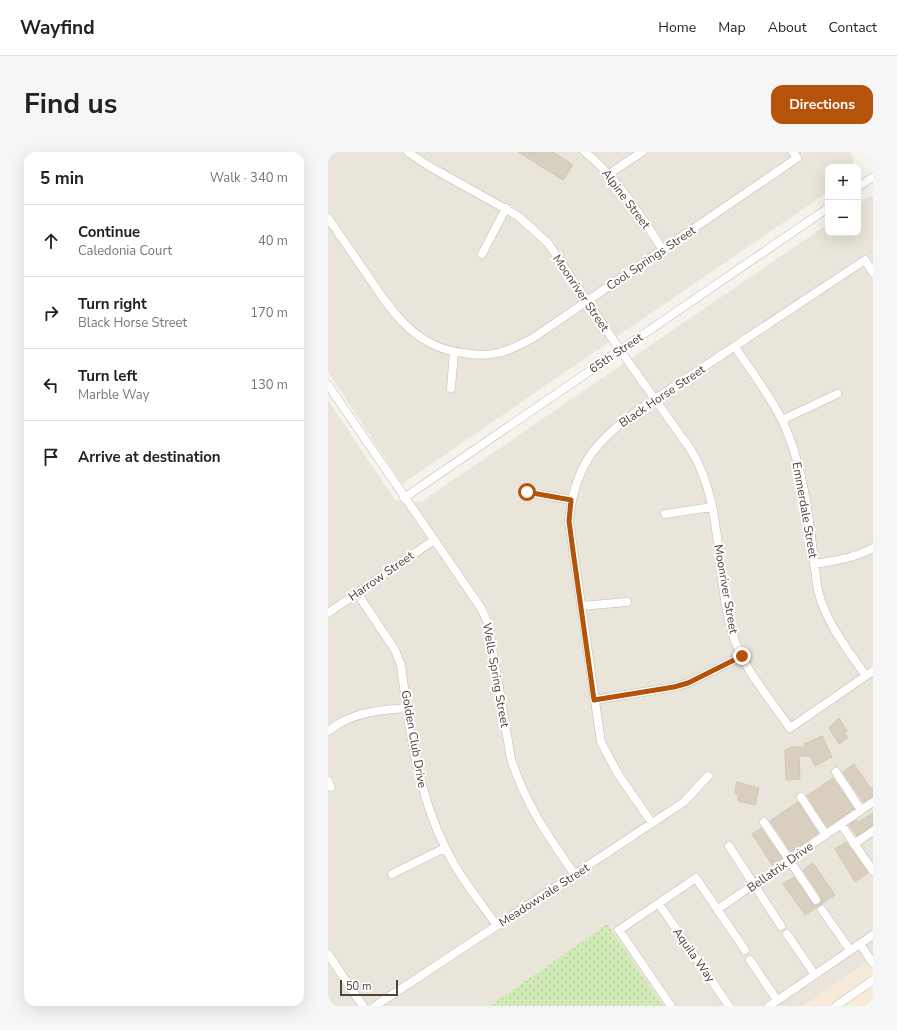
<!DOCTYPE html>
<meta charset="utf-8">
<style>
body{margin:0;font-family:"Nunito Sans",sans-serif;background:#f6f6f6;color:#222}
.controls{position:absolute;right:12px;top:12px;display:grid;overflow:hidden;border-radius:8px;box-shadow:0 4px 16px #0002}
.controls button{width:36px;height:36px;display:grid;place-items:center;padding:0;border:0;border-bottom:1px solid #e0e0e0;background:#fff;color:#222;font:20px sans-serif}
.scale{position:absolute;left:12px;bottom:10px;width:58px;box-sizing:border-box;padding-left:4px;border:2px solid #4b4439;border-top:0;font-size:11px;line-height:14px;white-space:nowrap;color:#4b4439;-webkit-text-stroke:3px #fff;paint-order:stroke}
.stop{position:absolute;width:12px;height:12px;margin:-9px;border:3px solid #b45309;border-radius:50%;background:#fff}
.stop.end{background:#b45309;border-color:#fff;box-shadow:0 1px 4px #0008}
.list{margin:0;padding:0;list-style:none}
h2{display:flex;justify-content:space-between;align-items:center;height:52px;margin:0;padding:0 16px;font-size:17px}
h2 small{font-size:13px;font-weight:400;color:#767676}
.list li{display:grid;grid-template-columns:26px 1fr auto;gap:12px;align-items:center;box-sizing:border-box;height:72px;padding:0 16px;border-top:1px solid #e0e0e0}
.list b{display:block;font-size:15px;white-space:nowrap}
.list p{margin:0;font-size:13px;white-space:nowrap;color:#767676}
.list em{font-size:13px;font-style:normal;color:#767676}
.icon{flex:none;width:22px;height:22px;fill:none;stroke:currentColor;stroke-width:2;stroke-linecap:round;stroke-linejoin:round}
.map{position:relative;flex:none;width:545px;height:854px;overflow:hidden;border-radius:12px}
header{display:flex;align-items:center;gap:24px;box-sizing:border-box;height:56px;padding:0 20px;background:#fff;border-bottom:1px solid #e0e0e0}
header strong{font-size:19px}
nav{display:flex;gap:22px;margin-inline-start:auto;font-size:14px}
.intro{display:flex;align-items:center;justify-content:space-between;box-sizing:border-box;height:96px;padding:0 24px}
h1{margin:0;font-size:28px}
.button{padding:10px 18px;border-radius:12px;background:#b45309;color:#fff;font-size:14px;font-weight:700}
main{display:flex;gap:24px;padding:0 24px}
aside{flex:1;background:#fff;border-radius:12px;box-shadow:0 4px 16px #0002}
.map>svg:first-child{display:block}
.residential{fill:#eae5da}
.commercial{fill:#f7ead8}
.grass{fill:url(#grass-dots)}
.building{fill:#d8cfc1;stroke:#d3c7b4}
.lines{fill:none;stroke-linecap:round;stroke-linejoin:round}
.minor-casing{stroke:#c2bbae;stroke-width:9}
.minor{stroke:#fff;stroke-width:8}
.route{stroke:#b45309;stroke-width:5}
.labels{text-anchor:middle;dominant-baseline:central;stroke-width:4;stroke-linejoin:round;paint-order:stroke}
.street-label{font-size:12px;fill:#4b4439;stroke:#fff}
</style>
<header>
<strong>Wayfind</strong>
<nav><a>Home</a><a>Map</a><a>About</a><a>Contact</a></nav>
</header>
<div class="intro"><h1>Find us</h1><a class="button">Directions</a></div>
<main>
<aside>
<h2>5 min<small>Walk · 340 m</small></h2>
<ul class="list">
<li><svg class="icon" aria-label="ahead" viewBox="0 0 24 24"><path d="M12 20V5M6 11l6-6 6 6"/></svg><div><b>Continue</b><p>Caledonia Court</p></div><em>40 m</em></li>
<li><svg class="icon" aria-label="right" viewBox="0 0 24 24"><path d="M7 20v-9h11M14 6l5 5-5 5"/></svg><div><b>Turn right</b><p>Black Horse Street</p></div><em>170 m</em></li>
<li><svg class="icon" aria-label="left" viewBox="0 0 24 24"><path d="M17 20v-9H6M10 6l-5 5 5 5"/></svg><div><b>Turn left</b><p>Marble Way</p></div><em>130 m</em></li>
<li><svg class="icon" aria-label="arrive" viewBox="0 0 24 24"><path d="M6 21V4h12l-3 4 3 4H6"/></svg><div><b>Arrive at destination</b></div></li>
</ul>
</aside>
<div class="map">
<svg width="545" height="854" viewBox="0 0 545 854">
<defs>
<pattern id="grass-dots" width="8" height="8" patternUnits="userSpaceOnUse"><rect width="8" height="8" fill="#d2eab5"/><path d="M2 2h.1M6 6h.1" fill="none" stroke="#b6ca9c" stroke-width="1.8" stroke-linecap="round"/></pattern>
</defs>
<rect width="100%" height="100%" fill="#f6f3ec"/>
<path class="residential" d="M0,0H521L526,6L524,15H500V40L74,332L0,220Z
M542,44L545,45V807L476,854H335L279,772L161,854H0V248L67,348L93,350L500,72V81H530V52Z"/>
<path class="commercial" d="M545,807V854H475Z"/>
<path class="grass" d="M279,772L335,854H161L173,846Z"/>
<path class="building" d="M190,0H225L245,13L235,28Z
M511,566L519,579L516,581L520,586L511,592L501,576Z
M494,584L504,605L487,614L482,604H471L472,627L458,628L457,598L463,595H478L476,592Z
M526,612L543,637L545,635V645L535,650L515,620Z
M505,626L526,657L499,675L479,644Z
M409,630L431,636L427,653L410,649V642H408L407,638Z
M470,650L490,681L463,700L442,669Z
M545,661V674L529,684L521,673L529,668L530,670Z
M433,676L454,706L444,713L424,682Z
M518,690L540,721L527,730L507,697Z
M485,711L507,743L477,763L455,732L466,725L484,751L488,753L491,752L493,745L475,718Z"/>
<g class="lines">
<g class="minor-casing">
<path id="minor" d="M80,0L99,13L190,64L220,91L292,198L363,298C397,353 386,425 406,486C417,519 443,548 462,576L545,519
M257,0C290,27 312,63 335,98
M281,22L314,0
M530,35L545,25
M0,66C13,85 26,104 40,124C64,160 88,196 135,201C146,203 158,204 169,201C182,199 193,192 205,186L469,6L465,0
M154,102L178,56
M407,195C423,219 442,243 455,270C479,322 482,383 490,439C499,472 519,497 538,524
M0,233L153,456L160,471L183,607C198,653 220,684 247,723
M123,236L126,200
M454,268L509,242
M199,340L243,348
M76,346L500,56
M337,362L384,355
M486,412C507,409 526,406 545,396
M29,441L67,498L73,513C81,575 89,638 117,695C130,723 151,748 169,774
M253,454L299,450
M0,461L106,388
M266,548L346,535L360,531L414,504
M0,579C25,560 49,558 79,556
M508,620L533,658
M0,629L3,635
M473,645L498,683
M436,670L488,748
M324,671L290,622L273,590L241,369C246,314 268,288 312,257L537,108L545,121
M513,672L545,719
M526,692L545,679
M401,694L453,774
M64,722L117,696
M331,752L401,854
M390,757L545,650
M494,758L522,798
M459,782L487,823
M532,792L545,811
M0,802L35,854
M422,808L449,848
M47,854L356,650L380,624
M343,854L291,778L368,726L417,798
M441,854L545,783
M508,854L545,828"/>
</g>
<use href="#minor" class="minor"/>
</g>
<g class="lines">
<path class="route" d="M199,340L243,348L241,369L245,399L266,548L346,535L360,531L414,504"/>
</g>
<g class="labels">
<g class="street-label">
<text transform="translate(298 47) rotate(53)">Alpine Street</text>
<text transform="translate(323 106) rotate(-34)">Cool Springs Street</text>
<text transform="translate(253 141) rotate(56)">Moonriver Street</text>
<text transform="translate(288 201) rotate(-34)">65th Street</text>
<text transform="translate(334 244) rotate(-34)">Black Horse Street</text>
<text transform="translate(477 358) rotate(80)">Emmerdale Street</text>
<text transform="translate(53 424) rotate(-35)">Harrow Street</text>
<text transform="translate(398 437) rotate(80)">Moonriver Street</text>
<text transform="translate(168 523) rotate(80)">Wells Spring Street</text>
<text transform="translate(86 587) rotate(80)">Golden Club Drive</text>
<text transform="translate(452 715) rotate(-35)">Bellatrix Drive</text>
<text transform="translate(216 743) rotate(-33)">Meadowvale Street</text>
<text transform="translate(366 803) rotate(55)">Aquila Way</text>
</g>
</g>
</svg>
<div class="controls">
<button>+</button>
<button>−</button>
</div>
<div class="scale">50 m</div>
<div class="stop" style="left:199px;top:340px"></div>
<div class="stop end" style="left:414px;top:504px"></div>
</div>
</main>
